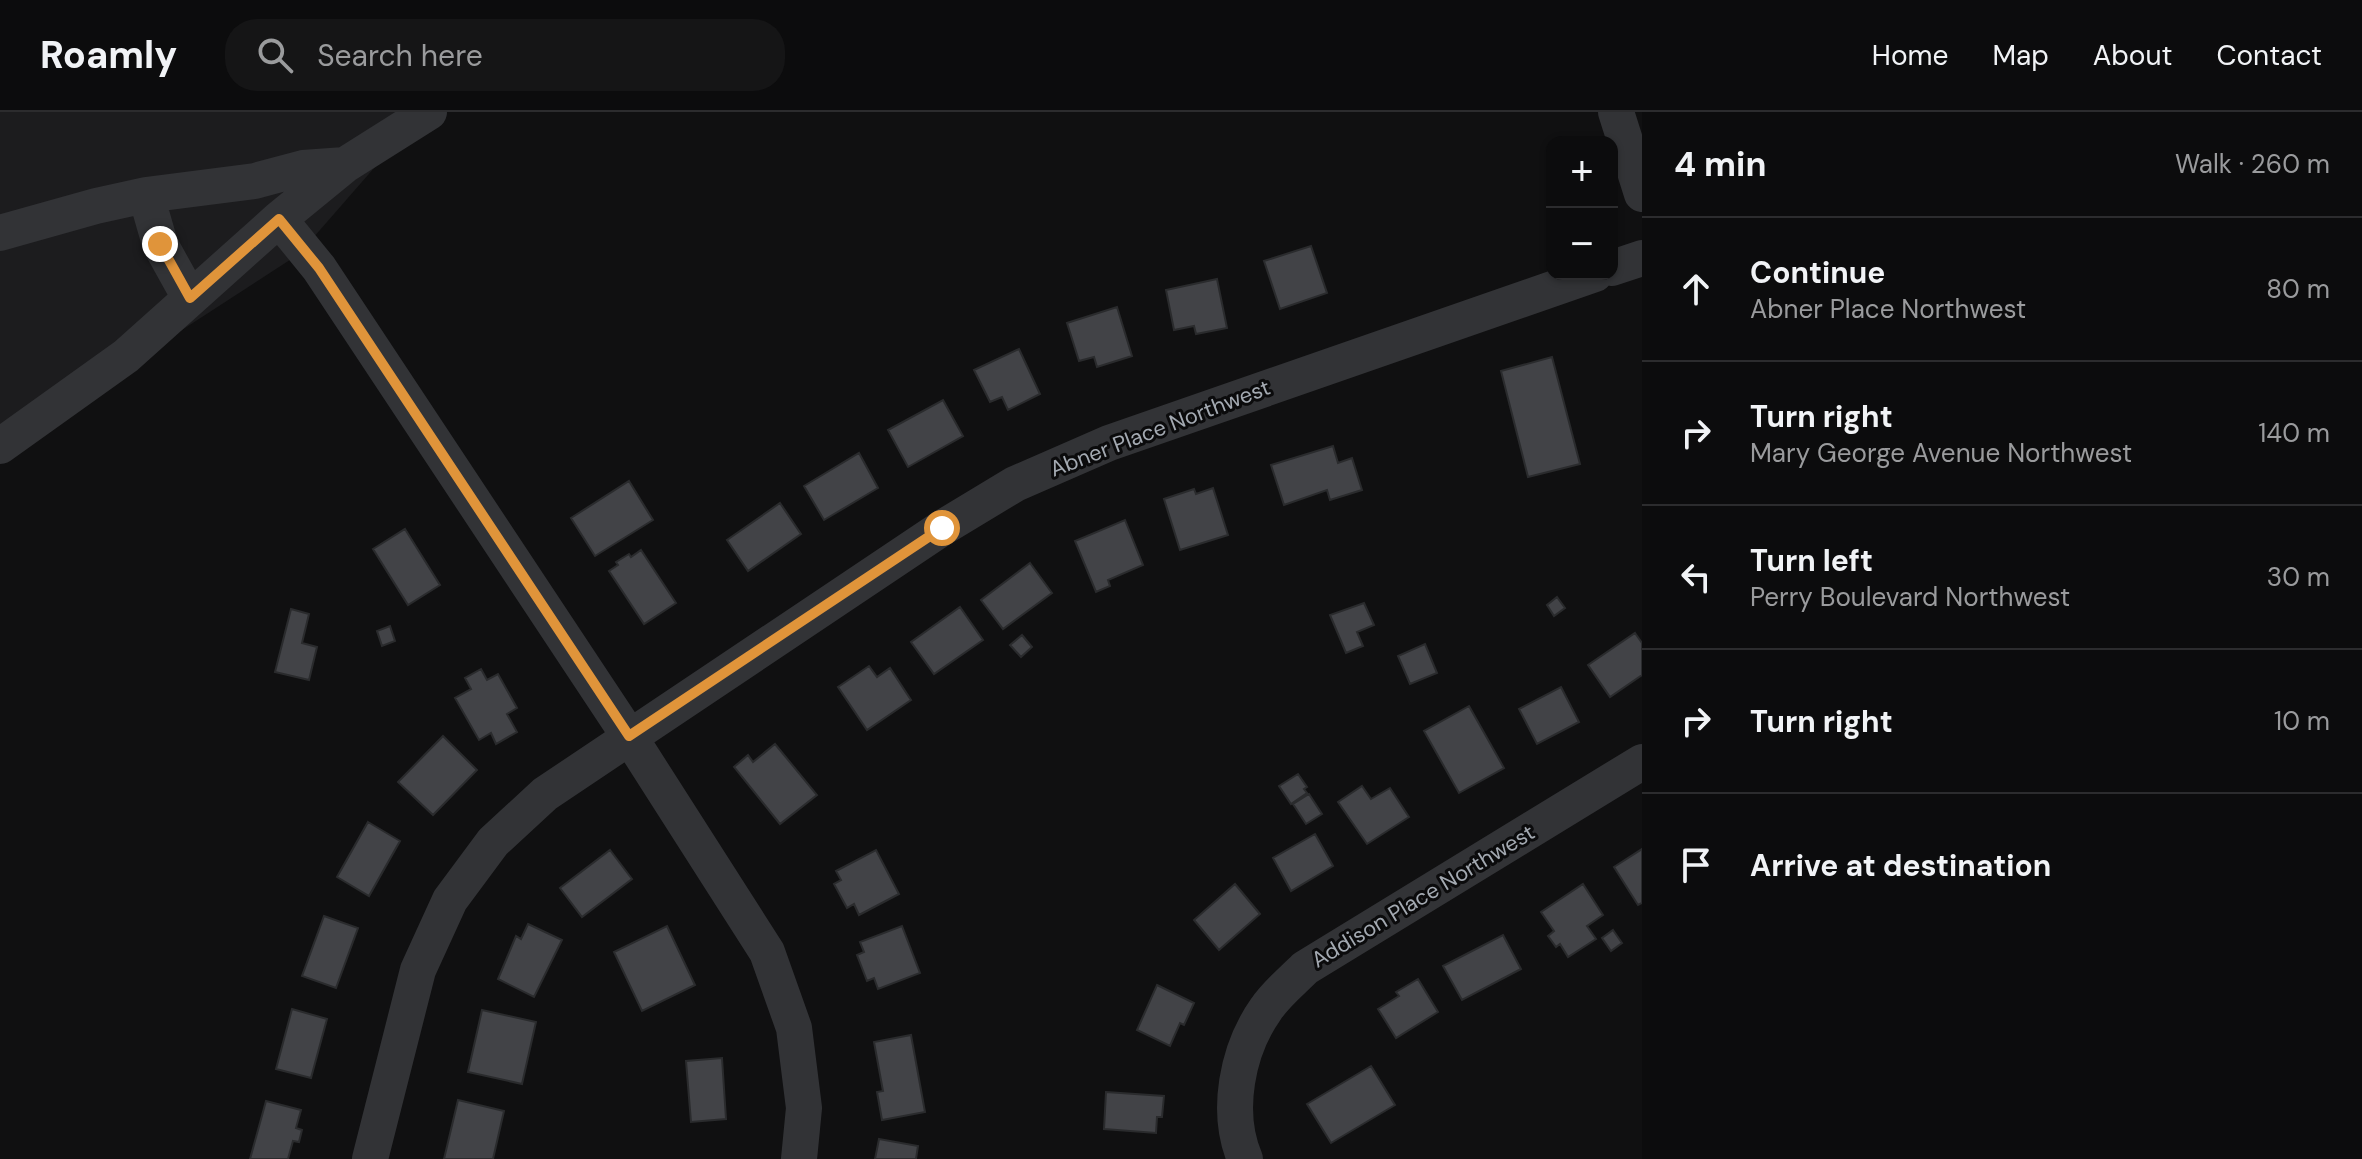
<!DOCTYPE html>
<meta charset="utf-8">
<style>
body{margin:0;font-family:"DM Sans",sans-serif;background:#151516;color:#f1f3f6}
.controls{position:absolute;right:24px;top:24px;display:grid;overflow:hidden;border-radius:16px;box-shadow:0 2px 6px #0004}
.controls button{width:72px;height:72px;display:grid;place-items:center;padding:0;border:0;border-bottom:2px solid #2c2c2e;background:#0c0c0d;color:#f1f3f6;font:40px sans-serif}
.stop{position:absolute;width:24px;height:24px;margin:-18px;border:6px solid #e0943a;border-radius:50%;background:#fff}
.stop.end{background:#e0943a;border-color:#fff;box-shadow:0 2px 8px #0008}
.list{margin:0;padding:0;list-style:none}
h2{display:flex;justify-content:space-between;align-items:center;height:104px;margin:0;padding:0 32px;font-size:34px}
h2 small{font-size:26px;font-weight:400;color:#9a9b9d}
.list li{display:grid;grid-template-columns:52px 1fr auto;gap:24px;align-items:center;box-sizing:border-box;height:144px;padding:0 32px;border-top:2px solid #2c2c2e}
.list b{display:block;font-size:30px;white-space:nowrap}
.list p{margin:0;font-size:26px;white-space:nowrap;color:#9a9b9d}
.list em{font-size:26px;font-style:normal;color:#9a9b9d}
.icon{flex:none;width:44px;height:44px;fill:none;stroke:currentColor;stroke-width:2;stroke-linecap:round;stroke-linejoin:round}
.map{position:relative;flex:none;width:1642px;height:1047px;overflow:hidden}
header{display:flex;align-items:center;gap:48px;box-sizing:border-box;height:112px;padding:0 40px;background:#0c0c0d;border-bottom:2px solid #2c2c2e}
header strong{font-size:38px}
nav{display:flex;gap:44px;margin-inline-start:auto;font-size:28px}
.search{width:560px;height:72px;background:#151516;display:flex;align-items:center;gap:20px;box-sizing:border-box;padding:0 28px;border-radius:32px;color:#9a9b9d;font-size:30px}
main{display:flex}
aside{flex:1;background:#0c0c0d}
.map>svg:first-child{display:block}
.built{fill:#1c1c1e}
.building{fill:#424347;stroke:#2a2b2d;stroke-width:2}
.lines{fill:none;stroke-linecap:round;stroke-linejoin:round}
.minor{stroke:#323336;stroke-width:36}
.route{stroke:#e0943a;stroke-width:10}
.labels{text-anchor:middle;dominant-baseline:central;stroke-width:6;stroke-linejoin:round;paint-order:stroke}
.street-label{font-size:22px;fill:#a3a9b1;stroke:#0b0b0c}
</style>
<header>
<strong>Roamly</strong>
<div class="search"><svg class="icon" aria-label="search" viewBox="0 0 24 24"><circle cx="10" cy="10" r="6"/><path d="M15 15l6 6"/></svg>Search here</div>
<nav><a>Home</a><a>Map</a><a>About</a><a>Contact</a></nav>
</header>
<main>
<div class="map">
<svg width="1642" height="1047" viewBox="0 0 1642 1047">
<rect width="100%" height="100%" fill="#101011"/>
<path class="built" d="M0,0H423L299,142L0,336Z"/>
<path class="building" d="M1311,134L1327,181L1280,197L1264,149Z
M1217,167L1227,216L1196,222L1194,214L1174,218L1166,178Z
M1117,195L1132,244L1097,255L1094,245L1079,249L1067,211Z
M1019,237L1040,282L1008,298L1002,285L990,290L974,258Z
M1552,245L1580,352L1528,365L1501,259Z
M943,288L963,324L908,355L888,318Z
M1333,334L1338,351L1352,346L1362,378L1330,388L1327,378L1284,393L1271,353Z
M859,341L878,376L824,408L804,374Z
M629,369L653,408L595,444L571,406Z
M1213,376L1228,423L1180,438L1164,387L1194,377L1196,382Z
M780,391L801,422L748,459L727,428Z
M1125,408L1143,453L1108,468L1110,474L1096,480L1075,429Z
M405,417L440,473L408,493L373,437Z
M641,438L676,491L644,512L609,459L618,453L616,450L629,442L631,445Z
M1030,451L1052,481L1003,517L981,488Z
M1557,485L1565,496L1554,504L1547,493Z
M1364,491L1374,513L1357,520L1363,534L1346,541L1330,503Z
M960,495L983,528L934,562L911,530Z
M291,497L309,502L302,531L317,535L309,568L275,560Z
M390,514L395,529L382,534L377,519Z
M1635,521L1642,531V563L1610,585L1588,553Z
M1022,523L1032,535L1021,545L1010,533Z
M1425,532L1437,561L1410,572L1398,544Z
M869,554L877,565L890,556L911,588L867,618L838,575Z
M481,557L487,568L498,562L517,596L507,602L517,620L496,632L491,621L479,628L455,586L471,577L465,566Z
M1561,575L1579,610L1537,632L1519,597Z
M1469,594L1504,656L1459,681L1424,619Z
M443,624L477,658L433,703L398,670Z
M775,632L817,683L780,712L734,655L748,643L753,650Z
M1298,662L1307,675L1304,677L1307,681L1291,692L1279,674Z
M1362,674L1371,687L1390,676L1409,705L1367,732L1338,690Z
M1309,682L1322,702L1306,712L1293,692Z
M368,710L400,729L369,784L337,765Z
M1315,722L1333,754L1291,779L1273,746Z
M1642,737V791L1638,793L1614,755Z
M610,738L632,767L582,805L560,776Z
M876,738L899,782L859,803L854,792L847,796L834,772L841,768L836,759Z
M1235,772L1260,802L1219,838L1194,808Z
M1583,772L1603,803L1587,814L1596,827L1568,845L1560,832L1556,835L1548,824L1554,819L1541,800Z
M324,804L358,816L336,876L302,864Z
M528,812L562,828L534,885L498,867L516,824L521,827Z
M667,814L695,873L642,899L614,840Z
M902,814L920,861L878,877L874,866L867,869L857,843L864,840L860,830Z
M1613,818L1622,831L1611,839L1602,826Z
M1503,823L1521,857L1462,888L1443,854Z
M1418,867L1438,900L1396,926L1378,897L1399,884L1396,880Z
M1157,873L1194,891L1184,913L1180,911L1170,934L1137,918Z
M292,897L327,907L311,966L276,957Z
M482,898L536,910L522,972L468,960Z
M911,923L925,1000L882,1008L877,980L883,979L874,930Z
M722,946L726,1007L691,1010L686,949Z
M1371,954L1395,993L1331,1031L1307,992Z
M1106,980L1164,984L1162,1005H1157L1156,1021L1104,1017Z
M458,988L504,999L493,1047H444Z
M266,989L301,998L296,1016L302,1018L299,1030L293,1029L288,1047H250Z
M879,1027L918,1034L916,1047H875Z"/>
<g class="lines">
<path class="minor" d="M1616,0L1642,82
M146,83L160,132L190,186
M279,107L319,156L629,624L767,840L794,916L804,996L799,1047
M0,121L96,94L146,83L255,69L303,56L345,53
M1612,156L1642,146
M0,334L126,244L279,107L345,53L429,0
M370,1047L418,858L450,788L493,730L545,682L942,416L1015,372L1109,331L1595,162
M1245,1047C1225,1000 1237,938 1266,897C1276,882 1292,869 1305,856L1642,650"/>
</g>
<g class="lines">
<path class="route" d="M160,132L190,186L279,107L319,156L629,624L942,416"/>
</g>
<g class="labels">
<g class="street-label">
<text transform="translate(1160 316) rotate(-21)">Abner Place Northwest</text>
<text transform="translate(1423 784) rotate(-31)">Addison Place Northwest</text>
</g>
</g>
</svg>
<div class="controls">
<button>+</button>
<button>−</button>
</div>
<div class="stop" style="left:942px;top:416px"></div>
<div class="stop end" style="left:160px;top:132px"></div>
</div>
<aside>
<h2>4 min<small>Walk · 260 m</small></h2>
<ul class="list">
<li><svg class="icon" aria-label="ahead" viewBox="0 0 24 24"><path d="M12 20V5M6 11l6-6 6 6"/></svg><div><b>Continue</b><p>Abner Place Northwest</p></div><em>80 m</em></li>
<li><svg class="icon" aria-label="right" viewBox="0 0 24 24"><path d="M7 20v-9h11M14 6l5 5-5 5"/></svg><div><b>Turn right</b><p>Mary George Avenue Northwest</p></div><em>140 m</em></li>
<li><svg class="icon" aria-label="left" viewBox="0 0 24 24"><path d="M17 20v-9H6M10 6l-5 5 5 5"/></svg><div><b>Turn left</b><p>Perry Boulevard Northwest</p></div><em>30 m</em></li>
<li><svg class="icon" aria-label="right" viewBox="0 0 24 24"><path d="M7 20v-9h11M14 6l5 5-5 5"/></svg><div><b>Turn right</b></div><em>10 m</em></li>
<li><svg class="icon" aria-label="arrive" viewBox="0 0 24 24"><path d="M6 21V4h12l-3 4 3 4H6"/></svg><div><b>Arrive at destination</b></div></li>
</ul>
</aside>
</main>
